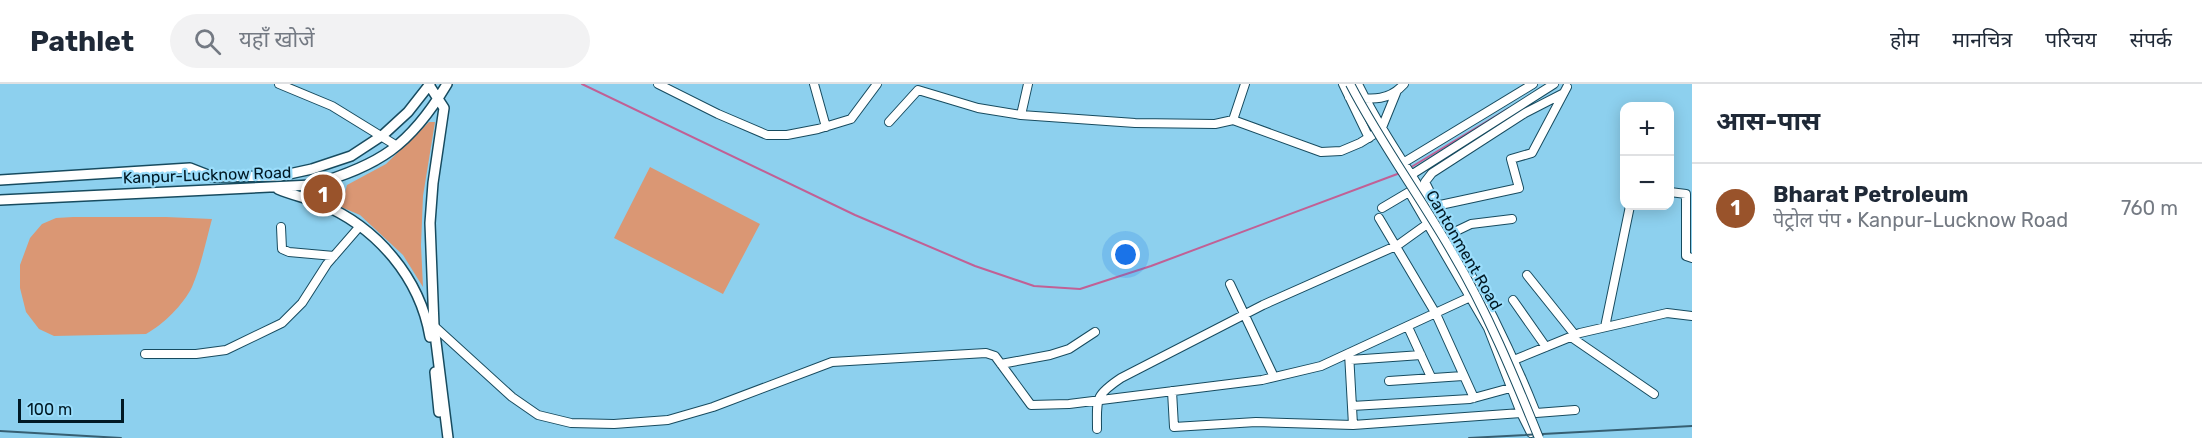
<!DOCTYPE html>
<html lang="hi">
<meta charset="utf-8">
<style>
body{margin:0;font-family:Rubik,"Noto Sans Devanagari",sans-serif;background:#f2f2f3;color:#1f2937}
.controls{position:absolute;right:18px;top:18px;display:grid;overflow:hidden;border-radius:12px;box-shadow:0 3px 15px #0003}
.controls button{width:54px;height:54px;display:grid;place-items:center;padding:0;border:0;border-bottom:2px solid #e0e1e3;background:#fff;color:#1f2937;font:30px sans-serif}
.scale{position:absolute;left:18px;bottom:15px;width:106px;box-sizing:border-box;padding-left:6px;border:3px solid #001924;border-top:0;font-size:16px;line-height:21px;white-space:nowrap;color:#001924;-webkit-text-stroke:4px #9addfb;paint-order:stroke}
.you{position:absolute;left:1126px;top:171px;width:21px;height:21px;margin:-15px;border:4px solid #fff;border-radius:50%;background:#1a73e8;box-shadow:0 0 0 9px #1a73e833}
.badge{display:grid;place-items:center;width:39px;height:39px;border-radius:50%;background:#99532b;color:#fff;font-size:20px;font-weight:700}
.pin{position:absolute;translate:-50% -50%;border:3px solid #fff;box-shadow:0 2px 6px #0006}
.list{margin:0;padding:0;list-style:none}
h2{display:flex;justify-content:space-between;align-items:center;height:78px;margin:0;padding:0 24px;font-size:26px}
h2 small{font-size:20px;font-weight:400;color:#747a83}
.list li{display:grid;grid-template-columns:39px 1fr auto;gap:18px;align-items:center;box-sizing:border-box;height:90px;padding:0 24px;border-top:2px solid #e0e1e3}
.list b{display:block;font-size:22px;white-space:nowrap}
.list p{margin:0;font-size:20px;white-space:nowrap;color:#747a83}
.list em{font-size:20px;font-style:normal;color:#747a83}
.icon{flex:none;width:33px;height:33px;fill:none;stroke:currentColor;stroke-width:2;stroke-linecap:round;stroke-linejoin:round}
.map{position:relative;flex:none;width:1692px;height:354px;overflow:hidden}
header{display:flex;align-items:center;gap:36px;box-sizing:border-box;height:84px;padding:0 30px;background:#fff;border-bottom:2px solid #e0e1e3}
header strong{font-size:28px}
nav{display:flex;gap:33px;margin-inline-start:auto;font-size:21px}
.search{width:420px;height:54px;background:#f2f2f3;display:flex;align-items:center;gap:15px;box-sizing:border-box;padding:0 21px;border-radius:33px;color:#747a83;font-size:22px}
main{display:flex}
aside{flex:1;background:#fff}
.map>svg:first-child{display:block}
.green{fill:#da9774}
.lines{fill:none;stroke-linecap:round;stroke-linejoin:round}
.stream{stroke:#c16095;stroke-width:2}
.minor-casing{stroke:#174b5f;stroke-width:10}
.major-casing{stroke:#174b5f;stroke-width:12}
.minor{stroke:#fff;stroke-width:8}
.major{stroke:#fff;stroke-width:9}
.rail{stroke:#365f72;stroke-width:2}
.minor-bridge-casing{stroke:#174b5f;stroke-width:10;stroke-linecap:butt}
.minor-bridge{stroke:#fff;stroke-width:8}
.labels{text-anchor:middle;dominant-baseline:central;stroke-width:4.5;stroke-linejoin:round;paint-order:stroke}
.street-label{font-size:16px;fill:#001924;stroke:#9addfb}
</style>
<header>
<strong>Pathlet</strong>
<div class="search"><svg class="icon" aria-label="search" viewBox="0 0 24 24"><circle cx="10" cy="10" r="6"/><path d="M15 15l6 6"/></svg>यहाँ खोजें</div>
<nav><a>होम</a><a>मानचित्र</a><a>परिचय</a><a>संपर्क</a></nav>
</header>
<main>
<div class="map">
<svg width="1692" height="354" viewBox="0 0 1692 354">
<rect width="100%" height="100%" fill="#8dd0ee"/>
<path class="green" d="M429,38H435L423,112L421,161L423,203L403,171L360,131L341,123L347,101L386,80Z
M650,83L760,140L723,210L614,154Z
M73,133H166L212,135C206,157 201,182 192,203C183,221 164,240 146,250L54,252L39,245L26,228L20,204V181L30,154L42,140L56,134Z"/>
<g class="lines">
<path class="stream" d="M582,0L855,131L975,182L1034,202L1080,205L1151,182L1400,89
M1408,85L1509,24"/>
<g class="minor-casing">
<path id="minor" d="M279,0L332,22L397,62
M658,0L718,30L767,51H787L818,45L851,35L877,0
M814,0L826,43
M1343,0L1369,54
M1358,0C1381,47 1411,89 1438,133C1476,196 1509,261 1536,329L1575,326
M1349,13C1371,15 1388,18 1404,0
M1021,31L1028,0
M1233,36L1245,0
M889,38L918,6L978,24L1021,31L1135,39L1215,40L1233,36L1321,68L1341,67L1360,59L1381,46L1396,9
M1403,79L1533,0
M1411,91L1554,0
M1670,108L1686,110V172L1692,174
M1437,122L1425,98L1432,89L1525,29L1562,10
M1431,123L1519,104L1511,75L1532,69L1567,3
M1382,124L1409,108L1488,244L1521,329L1531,349
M1379,134L1436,230L1474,314
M281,143L282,165L289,168L334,172
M1448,151L1471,140L1512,135
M1527,191L1575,251
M1230,200L1274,293
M1513,216L1546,263
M434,242L512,313L538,331L571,339L614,340L668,336L713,323L832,278L986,269L995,272L1031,321L1069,320L1262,296L1321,282L1481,208
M1408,243L1431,293
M1605,243L1630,122
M1571,253L1654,310
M1349,269L1353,341
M145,270H196L226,266L282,239L302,219L327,180L360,142
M1350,276L1421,271
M1509,278L1580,249L1667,229L1692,232
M1001,280L1050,271L1069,265L1095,248
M1389,297L1463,292
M1172,307L1174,343L1256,338L1353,341L1521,329
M1352,322L1470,315L1514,303
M1097,345C1097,315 1094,312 1121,294L1263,221L1398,161L1437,133"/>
</g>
<g class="major-casing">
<path id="major" d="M429,1L444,24L433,99L430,139L434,242L448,354
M0,96L190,84L213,93L280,92L312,85L351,72L383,51L408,28L430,0
M278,105C292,111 307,114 321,120C377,143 420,194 430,253
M0,116L312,101C380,81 410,62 447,0
M435,288L439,328"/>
</g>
<use href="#minor" class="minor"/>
<use href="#major" class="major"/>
<path class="rail" d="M0,347L121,354
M1469,354L1692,342"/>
<g class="minor-bridge-casing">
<path id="minor-bridge" d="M1350,0C1380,58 1419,111 1452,168C1487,227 1513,290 1539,354"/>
</g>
<use href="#minor-bridge" class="minor-bridge"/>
</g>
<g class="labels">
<g class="street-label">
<text transform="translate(207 91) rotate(-2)">Kanpur-Lucknow Road</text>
<text transform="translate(1464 166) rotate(60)">Cantonment Road</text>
</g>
</g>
</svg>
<div class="controls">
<button>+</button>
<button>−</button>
</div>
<div class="scale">100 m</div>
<div class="you"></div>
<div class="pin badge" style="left:323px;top:110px">1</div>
</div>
<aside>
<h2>आस-पास<small></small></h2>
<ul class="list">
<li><span class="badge">1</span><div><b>Bharat Petroleum</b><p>पेट्रोल पंप · Kanpur-Lucknow Road</p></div><em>760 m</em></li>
</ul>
</aside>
</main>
